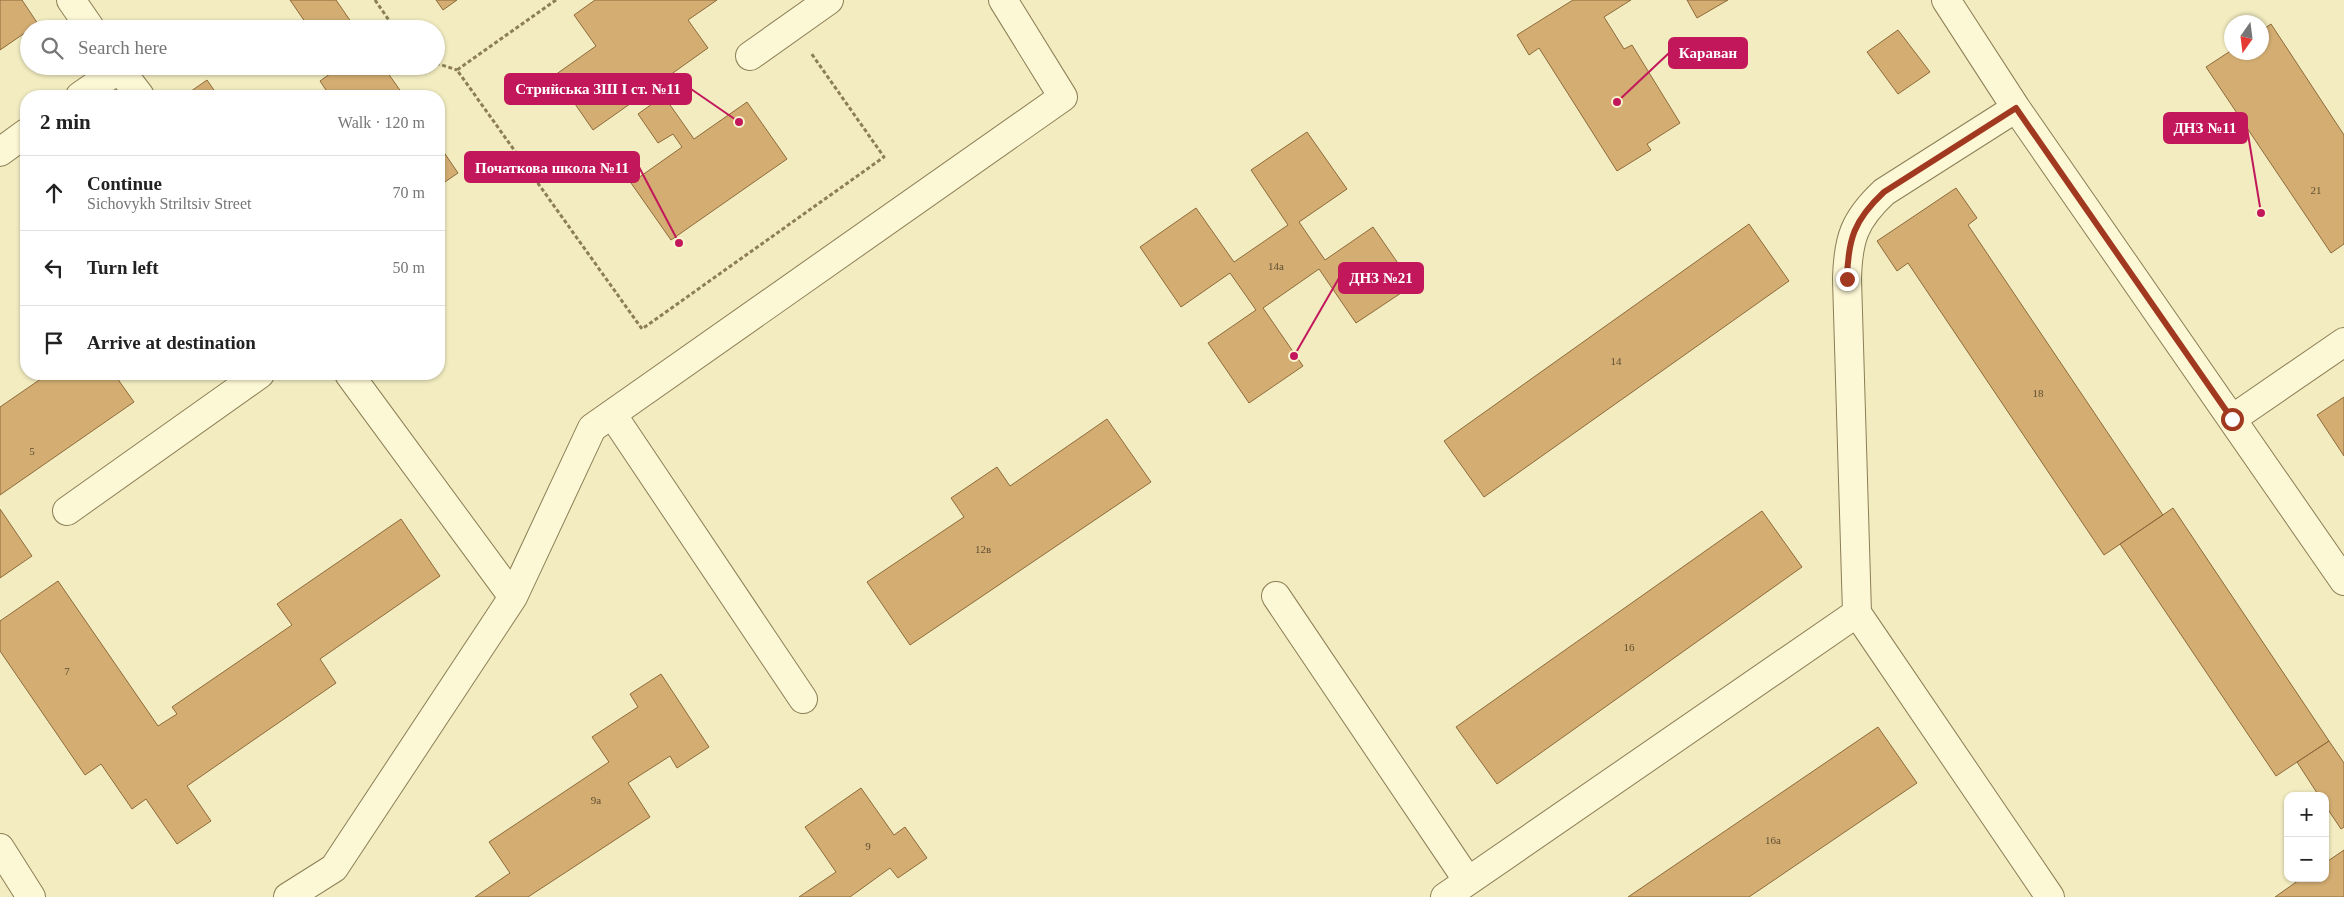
<!DOCTYPE html>
<meta charset="utf-8">
<style>
body{margin:0;font-family:"Times New Roman",serif;background:#f2f2f2;color:#222}
.controls{position:absolute;right:15px;bottom:15px;display:grid;overflow:hidden;border-radius:10px;box-shadow:0 1px 4px #0004}
.controls button{width:45px;height:45px;display:grid;place-items:center;padding:0;border:0;border-bottom:1px solid #e0e0e0;background:#fff;color:#222;font:25px sans-serif}
.compass{position:absolute;left:2224px;top:15px;width:45px;height:45px;border-radius:50%;background:#fff;box-shadow:0 1px 4px #0004;rotate:194deg}
.stop{position:absolute;width:15px;height:15px;margin:-11px;border:4px solid #a13921;border-radius:50%;background:#fff}
.stop.end{background:#a13921;border-color:#fff;box-shadow:0 1px 5px #0008}
.list{margin:0;padding:0;list-style:none}
h2{display:flex;justify-content:space-between;align-items:center;height:65px;margin:0;padding:0 20px;font-size:21px}
h2 small{font-size:16px;font-weight:400;color:#767676}
.list li{display:grid;grid-template-columns:32px 1fr auto;gap:15px;align-items:center;box-sizing:border-box;height:75px;padding:0 20px;border-top:1px solid #e0e0e0}
.list b{display:block;font-size:19px;white-space:nowrap}
.list p{margin:0;font-size:16px;white-space:nowrap;color:#767676}
.list em{font-size:16px;font-style:normal;color:#767676}
.icon{flex:none;width:28px;height:28px;fill:none;stroke:currentColor;stroke-width:2;stroke-linecap:round;stroke-linejoin:round}
.map{position:relative;flex:none;width:2344px;height:897px;overflow:hidden}
.search{position:absolute;background:#fff;box-shadow:0 1px 4px #0004;left:20px;top:20px;width:425px;height:55px;display:flex;align-items:center;gap:12px;box-sizing:border-box;padding:0 18px;border-radius:28px;color:#767676;font-size:19px}
.panel{position:absolute;background:#fff;box-shadow:0 1px 4px #0004;left:20px;top:90px;width:425px;height:290px;border-radius:20px}
.map>svg:first-child{display:block}
.building{fill:#d3ad72;stroke:#8e6b3a}
.lines{fill:none;stroke-linecap:round;stroke-linejoin:round}
.minor-casing{stroke:#8c7e56;stroke-width:30}
.path{stroke:#8c7e56;stroke-width:3;stroke-dasharray:4 2.5;stroke-linecap:butt}
.minor{stroke:#fcf7d4;stroke-width:28}
.route{stroke:#a13921;stroke-width:6}
.labels{text-anchor:middle;dominant-baseline:central;stroke-width:4;stroke-linejoin:round;paint-order:stroke}
.number-label{font-size:11px;fill:#615032}
.leader{fill:none;stroke:#c2185b;stroke-width:2}
.callout-dot{fill:#c2185b;stroke:#f8f5d0;stroke-width:2}
.callout{fill:#c2185b;stroke:#c2185b;stroke-width:2}
.callout-label{font-size:15px;text-anchor:middle;font-weight:bold;fill:#fff}
</style>
<div class="map">
<svg width="2344" height="897" viewBox="0 0 2344 897">
<rect width="100%" height="100%" fill="#f2ecc0"/>
<path class="building" d="M0,0H22L38,24L0,50Z
M290,0H336L356,29H310Z
M436,0H457L443,10Z
M595,0H717L688,20L708,48L656,85L694,139L747,102L787,159L671,240L631,183L682,147L673,134L658,143L638,114L652,104L644,94L593,130L555,75L596,46L574,15Z
M1573,0H1631L1604,17L1624,49L1632,45L1680,123L1647,144L1651,150L1617,171L1539,48L1529,55L1517,35Z
M1687,0H1728L1697,18Z
M2271,24L2344,135V244L2331,253L2206,67L2232,50V52H2262V30Z
M1898,30L1930,72L1898,94L1867,52Z
M337,66H383L404,96H330L320,81L338,68Z
M207,80L218,96H184Z
M1307,132L1347,189L1299,222L1325,260L1373,227L1413,285L1356,323L1319,269L1263,308L1303,366L1249,403L1208,343L1256,310L1230,273L1181,307L1140,247L1196,208L1234,262L1288,225L1251,170Z
M439,145L458,173L439,186Z
M1956,188L1977,218L1968,225L2163,515L2104,555L1908,263L1897,271L1877,241Z
M1749,224L1789,281L1484,497L1444,441Z
M48,374H123L117,378L134,402L0,495V407Z
M2344,397V456L2317,415Z
M1107,419L1151,482L910,645L867,582L964,517L951,498L997,467L1010,486Z
M2173,508L2329,741L2276,776L2120,544Z
M0,509L32,556L0,578Z
M1762,511L1802,567L1497,784L1456,727Z
M401,519L440,576L320,659L336,683L187,786L211,821L177,844L146,799L132,809L101,764L85,775L0,651V621L58,581L158,726L177,714L172,707L292,625L277,604Z
M661,674L709,747L677,768L670,756L628,783L650,817L528,897H475L510,873L489,842L609,762L592,737L638,707L630,694Z
M1878,727L1917,783L1749,897H1628Z
M2329,741L2344,763V827L2341,829L2325,805V796H2319L2297,762Z
M861,788L894,835L905,827L927,858L898,878L890,868L850,897H799L836,872L805,827Z
M2344,850V897H2275L2302,878H2325V863Z"/>
<g class="lines">
<g class="minor-casing">
<path id="minor" d="M71,0L91,29
M1946,0L2016,108L2344,581
M750,56L829,0
M117,66L140,96
M80,96L119,69
M2016,108L1884,192C1854,220 1848,239 1847,279L1857,613L2050,897
M0,152L26,133
M612,414L803,699
M2232,419L2344,342
M67,511L260,374
M1276,596L1468,881
M513,597L592,428L1063,97L1003,0
M0,848L31,897
M288,897L334,868L513,597L349,374
M1445,897L1857,613"/>
</g>
<path class="path" d="M375,0L395,29
M556,0L457,70L642,329L884,157L811,53
M436,63L457,70"/>
<use href="#minor" class="minor"/>
</g>
<g class="lines">
<path class="route" d="M1847,279C1848,239 1854,220 1884,192L2016,108L2232,419"/>
</g>
<g class="labels">
<g class="number-label">
<text x="2316" y="190">21</text>
<text x="1276" y="266">14а</text>
<text x="1616" y="361">14</text>
<text x="2038" y="393">18</text>
<text x="32" y="451">5</text>
<text x="983" y="549">12в</text>
<text x="1629" y="647">16</text>
<text x="67" y="671">7</text>
<text x="596" y="800">9а</text>
<text x="1773" y="840">16а</text>
<text x="868" y="846">9</text>
</g>
</g>
<path class="leader" d="M1617 102L1669 53M739 122L691 89M2261 213L2247 128M679 243L639 167M1294 356L1339 278"/>
<g class="callout-dot">
<circle cx="1617" cy="102" r="5"/>
<circle cx="739" cy="122" r="5"/>
<circle cx="2261" cy="213" r="5"/>
<circle cx="679" cy="243" r="5"/>
<circle cx="1294" cy="356" r="5"/>
</g>
<g class="callout">
<rect x="1669" y="38" width="78" height="30" rx="5"/>
<rect x="505" y="74" width="186" height="30" rx="5"/>
<rect x="2164" y="113" width="83" height="30" rx="5"/>
<rect x="465" y="152" width="174" height="30" rx="5"/>
<rect x="1339" y="263" width="84" height="30" rx="5"/>
</g>
<g class="callout-label">
<text x="1708" y="58">Караван</text>
<text x="598" y="94">Стрийська ЗШ I ст. №11</text>
<text x="2205" y="133">ДНЗ №11</text>
<text x="552" y="173">Початкова школа №11</text>
<text x="1381" y="283">ДНЗ №21</text>
</g>
</svg>
<div class="controls">
<button>+</button>
<button>−</button>
</div>
<svg class="compass" viewBox="-18 -18 36 36"><path d="M0-13l5 13h-10z" fill="#e53935"/><path d="M0 13l5-13h-10z" fill="#767676"/></svg>
<div class="stop" style="left:2232px;top:419px"></div>
<div class="stop end" style="left:1847px;top:279px"></div>
<div class="search"><svg class="icon" aria-label="search" viewBox="0 0 24 24"><circle cx="10" cy="10" r="6"/><path d="M15 15l6 6"/></svg>Search here</div>
<section class="panel">
<h2>2 min<small>Walk · 120 m</small></h2>
<ul class="list">
<li><svg class="icon" aria-label="ahead" viewBox="0 0 24 24"><path d="M12 20V5M6 11l6-6 6 6"/></svg><div><b>Continue</b><p>Sichovykh Striltsiv Street</p></div><em>70 m</em></li>
<li><svg class="icon" aria-label="left" viewBox="0 0 24 24"><path d="M17 20v-9H6M10 6l-5 5 5 5"/></svg><div><b>Turn left</b></div><em>50 m</em></li>
<li><svg class="icon" aria-label="arrive" viewBox="0 0 24 24"><path d="M6 21V4h12l-3 4 3 4H6"/></svg><div><b>Arrive at destination</b></div></li>
</ul>
</section>
</div>
